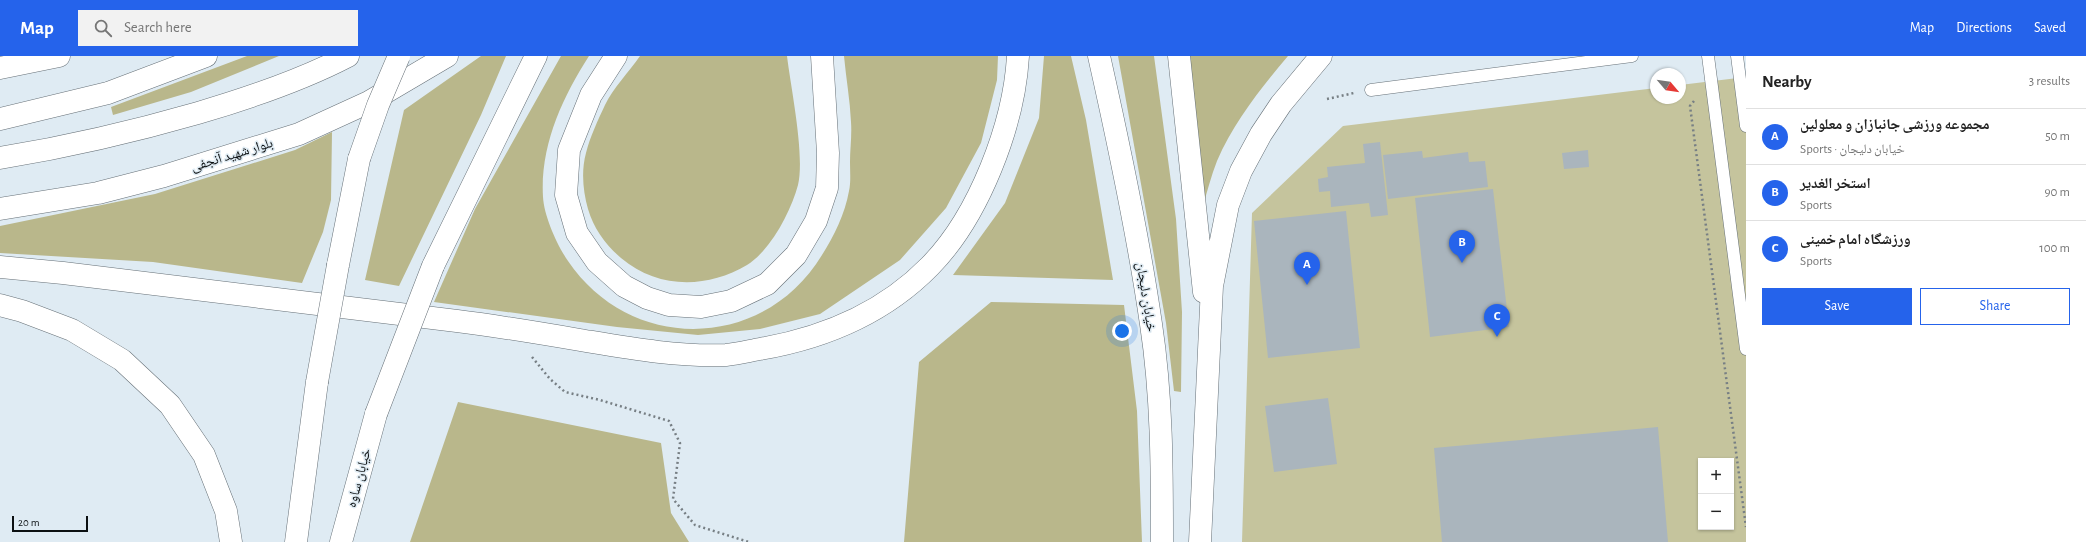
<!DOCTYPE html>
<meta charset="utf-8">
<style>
body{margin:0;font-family:"Alegreya Sans","Noto Naskh Arabic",sans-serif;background:#f2f2f2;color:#222}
.controls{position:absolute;right:12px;bottom:12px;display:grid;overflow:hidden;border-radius:0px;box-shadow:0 1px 3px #0004}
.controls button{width:36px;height:36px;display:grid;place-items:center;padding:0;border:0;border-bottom:1px solid #e0e0e0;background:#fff;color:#222;font:20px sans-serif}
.compass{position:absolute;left:1650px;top:12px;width:36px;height:36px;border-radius:50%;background:#fff;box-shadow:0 1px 3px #0004;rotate:119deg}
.scale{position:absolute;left:12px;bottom:10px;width:76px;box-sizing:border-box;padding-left:4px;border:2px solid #0c1012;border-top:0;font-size:11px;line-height:14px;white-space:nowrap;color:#0c1012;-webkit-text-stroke:3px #dfebf3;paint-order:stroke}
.you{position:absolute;left:1122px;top:275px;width:14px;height:14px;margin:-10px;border:3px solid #fff;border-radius:50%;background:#1a73e8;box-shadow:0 0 0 6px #1a73e833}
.badge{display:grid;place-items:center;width:26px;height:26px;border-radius:50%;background:#2563eb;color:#fff;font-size:13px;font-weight:700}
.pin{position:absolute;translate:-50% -33px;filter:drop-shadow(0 1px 2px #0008)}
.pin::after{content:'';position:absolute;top:21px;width:14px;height:12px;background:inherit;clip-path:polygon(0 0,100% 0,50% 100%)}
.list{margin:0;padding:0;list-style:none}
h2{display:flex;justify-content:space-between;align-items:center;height:52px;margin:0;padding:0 16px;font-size:17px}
h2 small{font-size:13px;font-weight:400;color:#767676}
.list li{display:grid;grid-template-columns:26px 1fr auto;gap:12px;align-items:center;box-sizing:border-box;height:56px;padding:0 16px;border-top:1px solid #e0e0e0}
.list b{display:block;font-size:15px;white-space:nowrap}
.list p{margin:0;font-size:13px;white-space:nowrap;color:#767676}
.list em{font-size:13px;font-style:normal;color:#767676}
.actions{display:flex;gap:8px;padding:12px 16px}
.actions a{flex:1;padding:9px 0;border:1px solid #2563eb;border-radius:0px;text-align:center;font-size:14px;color:#2563eb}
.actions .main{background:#2563eb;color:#fff}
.icon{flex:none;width:22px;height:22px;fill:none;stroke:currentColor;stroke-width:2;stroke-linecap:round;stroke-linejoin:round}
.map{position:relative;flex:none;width:1746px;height:486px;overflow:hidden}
header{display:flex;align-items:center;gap:24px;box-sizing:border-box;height:56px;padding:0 20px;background:#2563eb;color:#fff}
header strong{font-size:19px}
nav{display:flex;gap:22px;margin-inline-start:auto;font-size:14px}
.search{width:280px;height:36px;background:#f2f2f2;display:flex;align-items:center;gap:10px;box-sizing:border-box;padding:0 14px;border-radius:0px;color:#767676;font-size:15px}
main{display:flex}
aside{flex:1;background:#fff}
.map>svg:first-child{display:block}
.green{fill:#c5c49d;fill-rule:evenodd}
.forest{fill:#b9b78b}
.building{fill:#aab5bd}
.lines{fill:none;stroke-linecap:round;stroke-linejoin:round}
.service-casing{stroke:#667077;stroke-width:13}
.primary-casing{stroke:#667077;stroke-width:23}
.path{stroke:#777f84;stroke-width:2.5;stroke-dasharray:2 3;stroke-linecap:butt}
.service{stroke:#fff;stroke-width:12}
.primary{stroke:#fff;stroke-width:22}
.primary-bridge-casing{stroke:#667077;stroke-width:23;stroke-linecap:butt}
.primary-bridge{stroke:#fff;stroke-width:22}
.labels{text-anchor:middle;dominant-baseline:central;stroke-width:3;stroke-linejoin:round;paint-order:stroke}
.street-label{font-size:14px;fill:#0c1012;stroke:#dfebf3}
</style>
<header>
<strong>Map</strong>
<div class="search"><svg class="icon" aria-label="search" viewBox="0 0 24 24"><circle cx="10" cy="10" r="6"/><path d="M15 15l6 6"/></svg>Search here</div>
<nav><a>Map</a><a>Directions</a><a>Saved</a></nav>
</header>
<main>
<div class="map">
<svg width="1746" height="486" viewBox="0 0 1746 486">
<rect width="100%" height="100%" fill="#dfebf3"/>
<path class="green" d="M1746,21V486H1242L1252,157L1343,70L1656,32V42H1680V29ZM1701,405H1731V471H1701Z"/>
<path class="forest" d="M247,0H279L191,36L113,59L111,51Z
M481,0H506L481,59L399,230L365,224L404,54Z
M561,0H589C562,42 540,90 543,141C544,160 557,189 568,205C631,298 764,295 822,199C834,180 845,158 849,135C851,126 850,116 850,106C850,93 852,79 851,66C850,44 846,22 844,0H998L997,24L981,87L946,152L900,204L820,258L760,273L698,279L617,271L434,246L475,153Z
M640,0H787C791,33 805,99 798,129C791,155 771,194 747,209C706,233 658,233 621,202C605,188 594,173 588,153C583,136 581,115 586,97C590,81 598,64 605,49C613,32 629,16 640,0Z
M1044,0H1071L1086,64L1113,224L953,219L1005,147L1039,62Z
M1118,0H1154L1176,163L1182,256L1181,336L1174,335L1166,267Z
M1186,0H1288C1261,32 1234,66 1217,105C1211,120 1207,137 1202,152Z
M332,76L331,144L323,176L302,227L153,206L0,197V170L155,138L295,94Z
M991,246L1124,249L1137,355L1142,486H904L919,306Z
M458,346L661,387L671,457L689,486H410Z"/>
<path class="building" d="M1380,86L1388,159L1371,161L1369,147L1331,151L1330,135L1319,136L1318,123L1328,121L1327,111L1365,107L1363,88Z
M1588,94L1589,111L1564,113L1562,97Z
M1422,95L1423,102L1468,96L1469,106L1485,105L1488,131L1388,143L1383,99Z
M1493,133L1509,271L1430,281L1415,142Z
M1346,155L1360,292L1268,302L1254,165Z
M1328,342L1337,408L1274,416L1265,350Z
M1658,371L1668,486H1442L1434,392Z"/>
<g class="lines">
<g class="service-casing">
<path id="service" d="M1708,0L1746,293
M1737,0L1746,70
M1371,34L1632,0"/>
</g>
<g class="primary-casing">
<path id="primary" d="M616,0L591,39L569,94L566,139L577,177L597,206L624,230L647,242L669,249L701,251L731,245L767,228L796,199L816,165L827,132L828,97L822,0
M1099,0C1119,89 1138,178 1151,268C1162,340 1162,413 1162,486
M1179,0L1204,236
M0,12L59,0
M0,63L108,37L206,0
M0,102C67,91 132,76 198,57C249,42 300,25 348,0
M0,153L98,137L164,120L299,78L369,46L447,0
M338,209L359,103
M433,210L536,0
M0,211L63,217C194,233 326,249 457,265C498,270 539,277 580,284C628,292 677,301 726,299C737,298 749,295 760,293C824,282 883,258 930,210C979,160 1014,69 1018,0
M0,249L22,255L72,274L122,304L170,349L204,399L226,455L231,486
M296,486L317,326
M341,486L376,358
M1200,486L1212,230L1228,149L1241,115L1261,78L1281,48L1321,0"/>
</g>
<path class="path" d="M1327,43L1354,37
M1694,45L1690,50L1746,471
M532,301L550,323L565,336L600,344L669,365L680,387L673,443L695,469L749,486"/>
<use href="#service" class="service"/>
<use href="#primary" class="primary"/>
<g class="primary-bridge-casing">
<path id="primary-bridge" d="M359,103L378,49L399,0
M317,326L338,209
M376,358L433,210"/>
</g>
<use href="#primary-bridge" class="primary-bridge"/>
</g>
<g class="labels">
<g class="street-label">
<text transform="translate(232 99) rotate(-17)">بلوار شهید آنجفی</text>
<text transform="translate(1146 241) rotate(81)">خیابان دلیجان</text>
<text transform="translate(359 422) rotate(-75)">خیابان ساوه</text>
</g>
</g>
</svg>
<div class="controls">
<button>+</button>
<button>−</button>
</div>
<svg class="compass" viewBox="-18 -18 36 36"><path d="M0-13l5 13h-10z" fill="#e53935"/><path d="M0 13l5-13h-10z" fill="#767676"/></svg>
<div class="scale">20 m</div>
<div class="you"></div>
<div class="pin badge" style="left:1307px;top:229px">A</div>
<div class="pin badge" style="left:1462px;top:207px">B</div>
<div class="pin badge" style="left:1497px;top:281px">C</div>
</div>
<aside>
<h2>Nearby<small>3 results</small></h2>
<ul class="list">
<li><span class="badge">A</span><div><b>مجموعه ورزشی جانبازان و معلولین</b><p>Sports · خیابان دلیجان</p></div><em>50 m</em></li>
<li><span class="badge">B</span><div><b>استخر الغدیر</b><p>Sports</p></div><em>90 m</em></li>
<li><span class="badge">C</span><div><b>ورزشگاه امام خمینی</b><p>Sports</p></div><em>100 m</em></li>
</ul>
<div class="actions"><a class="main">Save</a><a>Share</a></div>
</aside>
</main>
